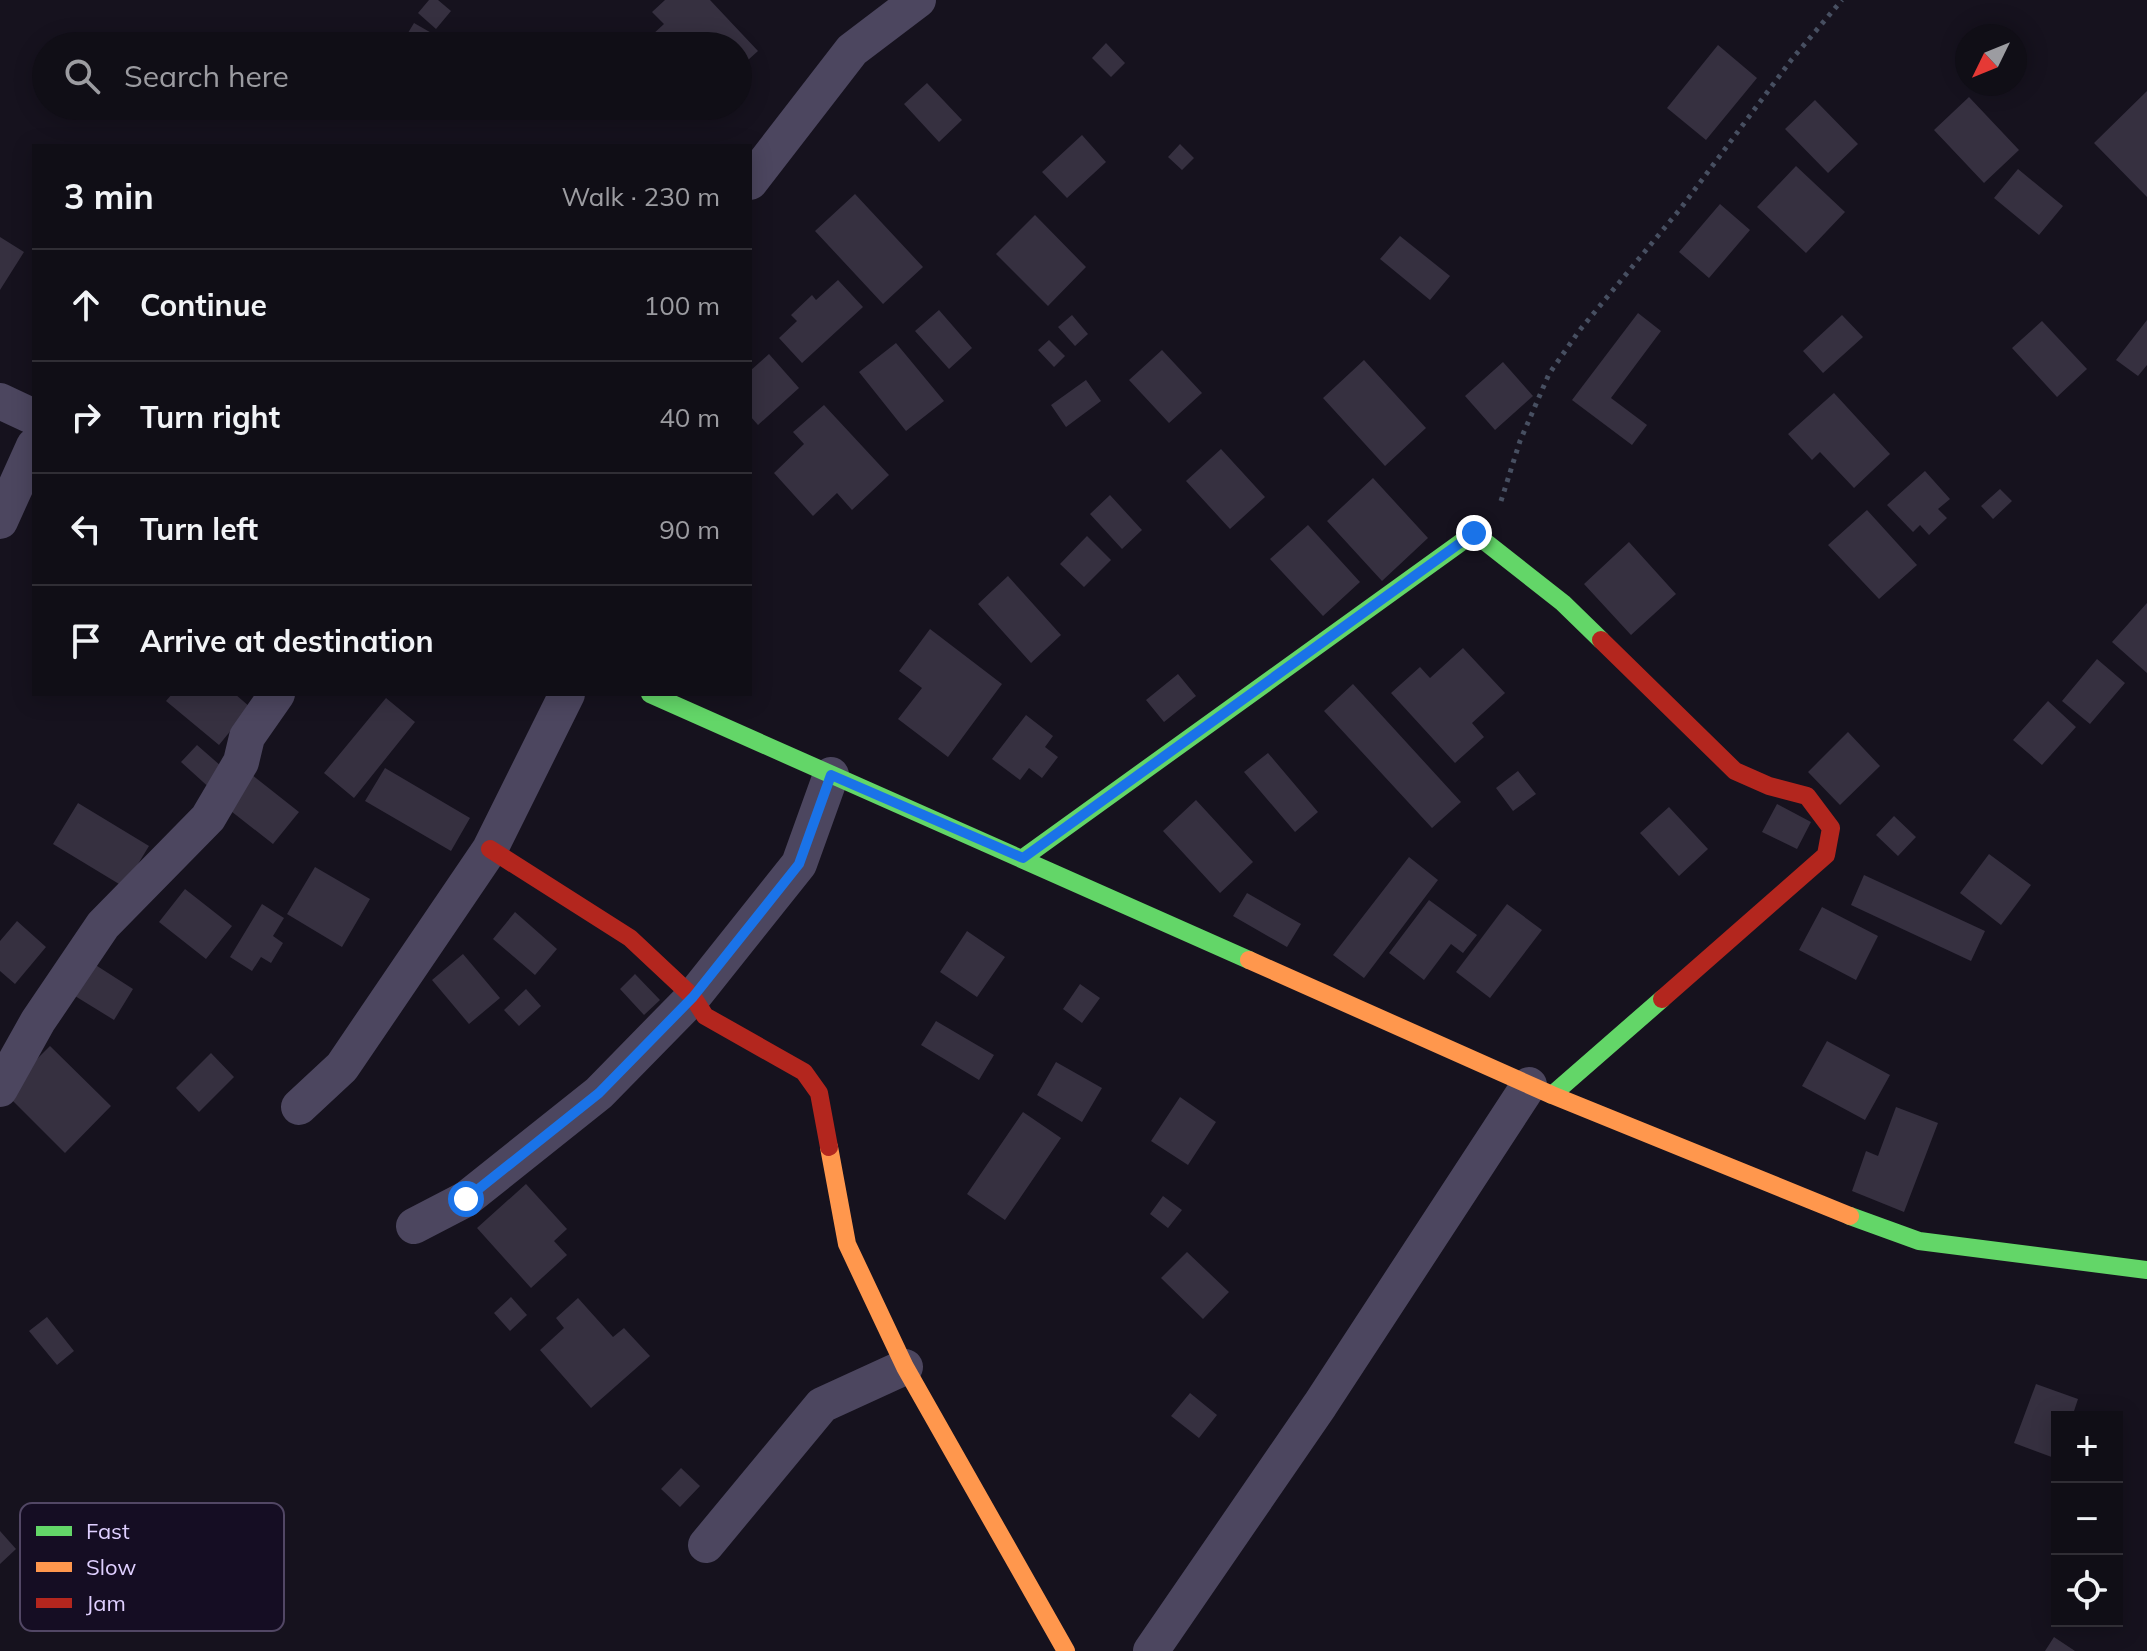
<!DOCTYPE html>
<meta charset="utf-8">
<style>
body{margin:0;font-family:Mulish,sans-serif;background:#1e1c23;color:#f1f3f6}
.controls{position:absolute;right:24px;bottom:24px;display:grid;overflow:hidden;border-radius:0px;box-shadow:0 4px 20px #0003}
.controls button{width:72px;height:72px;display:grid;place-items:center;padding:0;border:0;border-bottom:2px solid #302e35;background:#100e16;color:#f1f3f6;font:40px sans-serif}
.compass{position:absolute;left:1955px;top:24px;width:72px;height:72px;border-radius:50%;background:#100e16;box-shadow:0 4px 20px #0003;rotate:227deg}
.stop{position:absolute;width:24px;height:24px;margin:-18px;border:6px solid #1a73e8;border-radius:50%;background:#fff}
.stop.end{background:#1a73e8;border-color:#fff;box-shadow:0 2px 8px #0008}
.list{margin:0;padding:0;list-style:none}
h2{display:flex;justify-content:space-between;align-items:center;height:104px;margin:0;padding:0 32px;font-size:34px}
h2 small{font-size:26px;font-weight:400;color:#9c9ca1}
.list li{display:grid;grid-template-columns:52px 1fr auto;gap:24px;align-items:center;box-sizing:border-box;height:112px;padding:0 32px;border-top:2px solid #302e35}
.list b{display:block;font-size:30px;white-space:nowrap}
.list em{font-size:26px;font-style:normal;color:#9c9ca1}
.icon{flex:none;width:44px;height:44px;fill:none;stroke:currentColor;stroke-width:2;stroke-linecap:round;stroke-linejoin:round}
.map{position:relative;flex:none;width:2147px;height:1651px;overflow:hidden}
.search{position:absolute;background:#100e16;box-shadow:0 4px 20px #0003;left:32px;top:32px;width:720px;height:88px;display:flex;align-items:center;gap:20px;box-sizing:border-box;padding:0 28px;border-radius:44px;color:#9c9ca1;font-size:30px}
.panel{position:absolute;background:#100e16;box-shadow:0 4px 20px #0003;left:32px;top:144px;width:720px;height:552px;border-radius:0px}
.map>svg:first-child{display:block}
.building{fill:#363040}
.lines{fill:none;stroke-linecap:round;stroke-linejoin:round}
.path{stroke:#474f61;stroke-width:5;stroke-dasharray:4 6;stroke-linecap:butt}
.street{stroke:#4c465f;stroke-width:36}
.fast{stroke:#63d668;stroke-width:18}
.slow{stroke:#ff974d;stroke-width:18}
.jam{stroke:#b3261e;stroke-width:18}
.route{stroke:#1a73e8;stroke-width:10}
.key{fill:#150d23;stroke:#524765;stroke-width:2}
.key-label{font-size:22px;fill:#dfcfff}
</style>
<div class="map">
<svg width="2147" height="1651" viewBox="0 0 2147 1651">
<rect width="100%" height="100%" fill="#16121e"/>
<path class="building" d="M429,0H438L451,11L436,29L418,13Z
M665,0H710L758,51L738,69V46H663L652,35L664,24L652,12Z
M414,23L435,35L429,46H400Z
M1106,43L1125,63L1111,77L1092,58Z
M1718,45L1757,78L1706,140L1667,108Z
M927,83L962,120L939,142L904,104Z
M2147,91V197L2094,143Z
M1969,97L2019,150L1984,183L1934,130Z
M1815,100L1858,144L1828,173L1785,129Z
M1082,135L1106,162L1067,198L1042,172Z
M1180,144L1194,158L1182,170L1168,157Z
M1796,166L1845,212L1806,253L1757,207Z
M2018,169L2063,206L2039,235L1994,198Z
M855,194L923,267L883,304L815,231Z
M1720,204L1750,230L1709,278L1679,252Z
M1035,215L1086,267L1048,306L996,254Z
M1400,236L1450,276L1430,300L1380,259Z
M0,237L24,252L0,290Z
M838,280L863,307L802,363L779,338L797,321L791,315L812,295L816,300Z
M939,310L972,348L949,369L915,331Z
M1638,313L1661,331L1611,398L1647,425L1632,445L1572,400Z
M1072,315L1088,334L1075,346L1058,327Z
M1842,315L1863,337L1823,373L1803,351Z
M2147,320V365L2138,376L2116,360Z
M2042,321L2087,369L2057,397L2012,348Z
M1049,340L1065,356L1054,367L1038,350Z
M896,343L944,401L906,431L859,372Z
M1162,350L1202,393L1169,423L1129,380Z
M769,354L799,388L758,425L750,416V371Z
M1364,360L1426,428L1385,466L1323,398Z
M1503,362L1533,396L1495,430L1465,396Z
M1086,380L1101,401L1066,427L1051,405Z
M1834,393L1890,454L1854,488L1820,452L1812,460L1788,434Z
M824,405L889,475L852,510L837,493L813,516L774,473L804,444L793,432Z
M1221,449L1265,497L1230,529L1186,481Z
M1925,471L1950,499L1938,509L1947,518L1929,535L1920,525L1913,532L1887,505Z
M1373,478L1428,538L1382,581L1327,521Z
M2000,489L2012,501L1993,519L1981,506Z
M1110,495L1142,530L1122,549L1090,514Z
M1867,510L1917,565L1879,599L1828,545Z
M1308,525L1360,582L1323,616L1270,559Z
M1087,536L1111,560L1084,587L1060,564Z
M1629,542L1676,594L1631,635L1584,584Z
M1008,576L1061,635L1031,663L978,604Z
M2147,603V673L2112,642Z
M930,629L1002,684L948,757L898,719L922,688L899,671Z
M1463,648L1505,693L1472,723L1484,737L1455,763L1391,693L1420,667L1430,678Z
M2097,659L2125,683L2090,724L2062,701Z
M1178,674L1196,696L1164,722L1146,700Z
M1353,684L1461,802L1432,828L1324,711Z
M172,694H235L250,707L219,745L166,701Z
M386,698L415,722L354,798L324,773Z
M2048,701L2076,727L2042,765L2013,740Z
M1026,715L1053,736L1045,747L1058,757L1042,778L1029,768L1020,780L992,759Z
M1848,732L1880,766L1840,805L1808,772Z
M197,745L229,773L213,791L181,762Z
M1268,753L1318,812L1295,832L1244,772Z
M385,768L470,818L451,851L365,801Z
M247,771L299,812L273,844L222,804Z
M1518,771L1536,794L1513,811L1496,788Z
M1196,800L1253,862L1220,893L1163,831Z
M78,803L149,846L124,887L53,844Z
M1777,804L1811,822L1797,849L1762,832Z
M1669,807L1708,849L1679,876L1640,833Z
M1894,816L1916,837L1898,856L1876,835Z
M1989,854L2031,885L2001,925L1960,893Z
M1409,857L1438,880L1364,978L1333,955Z
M315,867L370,899L342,947L287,914Z
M1864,875L1985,931L1971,961L1851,905Z
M185,889L232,926L206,959L159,922Z
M1247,893L1301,924L1287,947L1233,916Z
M1429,900L1477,935L1463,953L1451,944L1424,980L1389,953Z
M262,904L284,918L273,936L283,943L271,963L261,957L252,971L230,957Z
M1507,904L1542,930L1490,998L1456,972Z
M1822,907L1878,936L1856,980L1799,950Z
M515,912L557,949L535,975L493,939Z
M17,921L46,947L15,984L0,971V941Z
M967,931L1005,957L977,997L940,972Z
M463,954L500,998L469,1024L432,980Z
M94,964L133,989L114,1020L75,996Z
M635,974L660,1000L644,1015L620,989Z
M1080,984L1100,998L1082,1023L1063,1009Z
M526,989L541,1006L519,1026L504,1010Z
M936,1021L994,1055L979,1080L921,1045Z
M1827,1041L1890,1075L1865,1120L1802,1086Z
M50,1046L111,1106L65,1153L4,1092Z
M211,1053L234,1077L199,1112L176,1088Z
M1056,1062L1102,1088L1082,1122L1037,1095Z
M1180,1097L1216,1122L1188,1165L1151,1141Z
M1896,1107L1938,1123L1904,1212L1852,1191L1866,1151L1878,1156Z
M1023,1112L1061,1138L1005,1220L967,1194Z
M526,1184L567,1229L554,1241L567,1255L531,1288L477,1228Z
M1163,1196L1182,1210L1168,1228L1150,1214Z
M1187,1252L1229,1292L1203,1319L1161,1278Z
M511,1297L527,1315L510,1331L494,1313Z
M578,1298L613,1337L624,1328L650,1356L591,1408L540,1350L564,1328L556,1318Z
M47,1317L74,1351L57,1365L29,1331Z
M2036,1384L2078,1399L2072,1417H2057V1459L2014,1443Z
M1190,1393L1217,1415L1199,1438L1171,1416Z
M681,1468L700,1486L680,1507L661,1489Z
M0,1531L16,1549L0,1564Z
M2054,1637L2075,1651H2045Z"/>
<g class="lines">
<path class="path" d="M1501,501L1520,441L1549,374L1579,331L1681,208L1792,59L1842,0"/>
<path class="street" d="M750,182L852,50L918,0
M0,401L34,417
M0,521L34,446
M0,1089L38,1021L103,925L208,818L241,762L247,737L277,694
M299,1107L342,1067L490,849L567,694
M414,1226L466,1199L599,1093L693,997L799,864L831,775
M706,1545L822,1405L905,1367
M1151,1651L1320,1405L1529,1085"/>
<path class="fast" d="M650,694L1249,960
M1023,858L1474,533L1563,603L1601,640
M1552,1095L1662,999
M1850,1216L1919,1241L2147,1270"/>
<path class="slow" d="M1249,960L1552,1095L1850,1216
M829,1147L847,1244L905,1367L1066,1651"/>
<path class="jam" d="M1601,640L1735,771L1769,786L1807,796L1831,828L1826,855L1662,999
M490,849L630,938L693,997L705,1016L804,1072L819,1093L829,1147"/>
</g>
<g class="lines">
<path class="route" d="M466,1199L599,1093L693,997L799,864L831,775L1023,858L1474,533"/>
</g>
<rect x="20" y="1503" width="264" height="128" rx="12" class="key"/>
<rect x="36" y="1526" width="36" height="10" fill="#63d668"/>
<rect x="36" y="1562" width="36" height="10" fill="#ff974d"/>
<rect x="36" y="1598" width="36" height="10" fill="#b3261e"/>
<g class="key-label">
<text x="86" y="1539">Fast</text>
<text x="86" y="1575">Slow</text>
<text x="86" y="1611">Jam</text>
</g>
</svg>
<div class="controls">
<button>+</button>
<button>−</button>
<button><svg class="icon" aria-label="locate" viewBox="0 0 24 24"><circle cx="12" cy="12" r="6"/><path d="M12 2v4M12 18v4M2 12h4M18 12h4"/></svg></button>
</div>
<svg class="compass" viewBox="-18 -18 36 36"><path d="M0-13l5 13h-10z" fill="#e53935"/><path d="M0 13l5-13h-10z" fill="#9c9ca1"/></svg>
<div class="stop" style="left:466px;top:1199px"></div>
<div class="stop end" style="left:1474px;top:533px"></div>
<div class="search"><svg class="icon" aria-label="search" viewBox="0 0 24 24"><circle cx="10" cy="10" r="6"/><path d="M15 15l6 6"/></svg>Search here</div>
<section class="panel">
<h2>3 min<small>Walk · 230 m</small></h2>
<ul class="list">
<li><svg class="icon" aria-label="ahead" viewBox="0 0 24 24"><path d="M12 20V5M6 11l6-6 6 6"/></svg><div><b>Continue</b></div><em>100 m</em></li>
<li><svg class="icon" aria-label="right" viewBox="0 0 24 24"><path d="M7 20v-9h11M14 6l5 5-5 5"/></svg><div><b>Turn right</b></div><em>40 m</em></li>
<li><svg class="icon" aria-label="left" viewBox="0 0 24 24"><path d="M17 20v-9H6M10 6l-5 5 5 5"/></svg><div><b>Turn left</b></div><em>90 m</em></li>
<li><svg class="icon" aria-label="arrive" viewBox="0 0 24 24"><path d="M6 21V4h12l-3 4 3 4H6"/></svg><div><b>Arrive at destination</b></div></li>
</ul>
</section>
</div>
